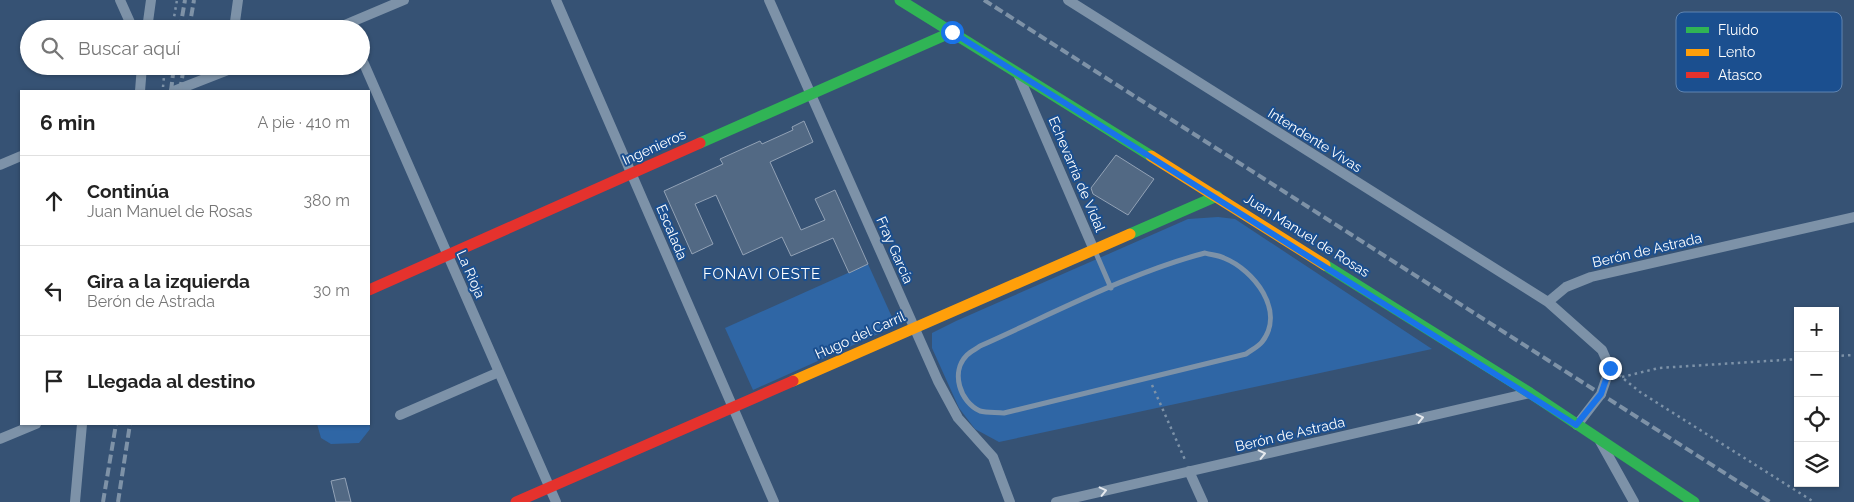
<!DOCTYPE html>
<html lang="es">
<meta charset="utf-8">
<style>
body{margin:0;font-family:Raleway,sans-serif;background:#f6f6f6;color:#222}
.controls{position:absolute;right:15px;bottom:15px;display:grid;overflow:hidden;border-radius:0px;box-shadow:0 1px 4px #0004}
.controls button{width:45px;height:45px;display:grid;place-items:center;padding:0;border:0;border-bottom:1px solid #e0e0e0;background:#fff;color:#222;font:25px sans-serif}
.stop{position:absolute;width:15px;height:15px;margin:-11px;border:4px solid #1a73e8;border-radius:50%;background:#fff}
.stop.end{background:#1a73e8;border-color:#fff;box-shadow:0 1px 5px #0008}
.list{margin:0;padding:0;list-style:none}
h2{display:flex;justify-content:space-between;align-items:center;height:65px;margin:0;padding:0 20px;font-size:21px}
h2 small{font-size:16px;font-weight:400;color:#767676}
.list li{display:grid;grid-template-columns:32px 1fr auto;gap:15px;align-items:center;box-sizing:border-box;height:90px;padding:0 20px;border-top:1px solid #e0e0e0}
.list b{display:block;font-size:19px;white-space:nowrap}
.list p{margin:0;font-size:16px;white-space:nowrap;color:#767676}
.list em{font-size:16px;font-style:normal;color:#767676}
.icon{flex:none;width:28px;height:28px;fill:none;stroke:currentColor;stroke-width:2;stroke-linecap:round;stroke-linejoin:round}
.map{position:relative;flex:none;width:1854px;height:502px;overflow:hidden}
.search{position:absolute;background:#fff;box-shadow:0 1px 4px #0004;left:20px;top:20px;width:350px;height:55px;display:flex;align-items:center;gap:12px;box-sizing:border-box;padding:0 18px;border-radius:28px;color:#767676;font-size:19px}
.panel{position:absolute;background:#fff;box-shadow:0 1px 4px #0004;left:20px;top:90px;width:350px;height:335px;border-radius:0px}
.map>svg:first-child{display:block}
.green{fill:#2f66a5}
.building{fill:#526984;stroke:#92a2b6}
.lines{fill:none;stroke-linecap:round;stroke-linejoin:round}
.path{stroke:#7d92a8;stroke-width:2.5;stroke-dasharray:2.5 4;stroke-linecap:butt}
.lane{stroke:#7d92a8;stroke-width:5}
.street{stroke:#7d92a8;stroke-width:10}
.fast{stroke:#30b455;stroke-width:11}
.slow{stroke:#ff9f0a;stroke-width:11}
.jam{stroke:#e5322d;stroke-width:11}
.rail{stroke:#7e92a7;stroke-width:4;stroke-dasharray:9 4;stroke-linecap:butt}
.oneway{stroke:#e5e9ee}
.route{stroke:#1a73e8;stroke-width:6}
.labels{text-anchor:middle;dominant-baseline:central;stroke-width:4;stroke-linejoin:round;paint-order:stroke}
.street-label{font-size:14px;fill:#fff;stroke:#1b4f8f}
.neighbourhood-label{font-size:15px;letter-spacing:1px;fill:#fff;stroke:#1b4f8f}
.key{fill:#1b4f8f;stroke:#5f84b1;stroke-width:1}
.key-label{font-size:14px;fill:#fff}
</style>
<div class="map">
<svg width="1854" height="502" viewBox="0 0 1854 502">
<rect width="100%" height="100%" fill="#365274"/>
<path class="green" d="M1218,217L1235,219L1432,349L999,442L975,429L959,408L932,348V333L956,321L1188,219Z
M868,264L896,326L753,390L725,328Z
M369,421L370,429L359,443L331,444L321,438L317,424H369Z"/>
<path class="building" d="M804,121L813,142L770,162L801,230L825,220L815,199L835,190L868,264L849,273L833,238L791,256L782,237L743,255L716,195L695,204L713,244L692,254L664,191L723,164L720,159L760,141L762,144L793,130L792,127Z
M1116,155L1154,179L1128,215L1093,194L1091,188Z
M345,478L351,502H336L331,481Z"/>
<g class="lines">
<path class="path" d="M172,29L177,0
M163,87L165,66
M1835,356L1854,355
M1619,375L1640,392L1814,502
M1622,377L1659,368L1798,359
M1152,385L1186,462"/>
<path class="lane" d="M1095,251L1111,288
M1205,253C1211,255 1218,255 1224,258C1254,270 1286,311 1262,342C1258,347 1251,350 1246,354L1004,413C997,412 987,413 980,411C960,402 950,372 967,355C970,352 976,349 980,346C1050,315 1131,272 1205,253Z"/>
<path class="street" d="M120,0L133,29
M556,0L774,502
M769,0L938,381L958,418L993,457L1010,502
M1068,0L1548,302L1602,350L1610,368L1601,394L1577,425
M147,29L151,0
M234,29L238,0
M335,29L404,0
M361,57L556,502
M1018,74L1094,250
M140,91L142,66
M174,91L238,66
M0,165L21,156
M1548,302L1566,287L1591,277L1854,217
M400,415L499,372
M0,439L36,424
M1600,441L1634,502
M1189,471L1203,502
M75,502L82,424
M1056,502L1530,393"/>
<path class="fast" d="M900,0L1151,156
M700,143L952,32
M1130,234L1217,196
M1325,265L1530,393L1694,502"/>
<path class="slow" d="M1151,156L1325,265
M793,381L1130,234"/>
<path class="jam" d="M369,290L700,143
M516,502L793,381"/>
<path class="rail" d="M984,0L1770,502
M180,29L185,0
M189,29L194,0
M171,91L174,66
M180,91L184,66
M103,502L116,424
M118,502L130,424"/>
</g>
<defs><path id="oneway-chevron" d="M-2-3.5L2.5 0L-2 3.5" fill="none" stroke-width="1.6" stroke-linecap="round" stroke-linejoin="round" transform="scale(1.25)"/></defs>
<g class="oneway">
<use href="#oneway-chevron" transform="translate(1420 418) rotate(-13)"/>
<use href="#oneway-chevron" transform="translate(1262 454) rotate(-13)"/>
<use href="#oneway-chevron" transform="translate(1103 491) rotate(-13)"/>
</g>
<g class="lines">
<path class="route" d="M952,32L1576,425L1601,394L1610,368"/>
</g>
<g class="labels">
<g class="street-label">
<text transform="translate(1315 140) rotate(32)">Intendente Vivas</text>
<text transform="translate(654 147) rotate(-24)">Ingenieros</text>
<text transform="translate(1077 174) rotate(67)">Echevarría de Vidal</text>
<text transform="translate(672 232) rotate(67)">Escalada</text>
<text transform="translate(1307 235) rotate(32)">Juan Manuel de Rosas</text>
<text transform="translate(895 250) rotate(66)">Fray García</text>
<text transform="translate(1647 250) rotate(-13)">Berón de Astrada</text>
<text transform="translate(471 274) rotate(66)">La Rioja</text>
<text transform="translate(860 335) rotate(-24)">Hugo del Carril</text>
<text transform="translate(1290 434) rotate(-13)">Berón de Astrada</text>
</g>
<g class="neighbourhood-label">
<text x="762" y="274">FONAVI OESTE</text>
</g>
</g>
<rect x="1676" y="12" width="166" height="80" rx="8" class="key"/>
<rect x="1686" y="27" width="23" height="6" fill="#30b455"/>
<rect x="1686" y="49" width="23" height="7" fill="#ff9f0a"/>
<rect x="1686" y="72" width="23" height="6" fill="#e5322d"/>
<g class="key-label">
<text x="1718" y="35">Fluido</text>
<text x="1718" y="57">Lento</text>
<text x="1718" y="80">Atasco</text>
</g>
</svg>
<div class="controls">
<button>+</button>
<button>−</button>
<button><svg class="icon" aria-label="locate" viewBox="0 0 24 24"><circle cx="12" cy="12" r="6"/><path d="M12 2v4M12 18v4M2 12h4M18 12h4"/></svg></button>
<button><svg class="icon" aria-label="layers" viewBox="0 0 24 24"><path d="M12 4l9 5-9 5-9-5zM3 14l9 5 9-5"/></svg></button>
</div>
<div class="stop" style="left:952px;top:32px"></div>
<div class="stop end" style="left:1610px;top:368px"></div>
<div class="search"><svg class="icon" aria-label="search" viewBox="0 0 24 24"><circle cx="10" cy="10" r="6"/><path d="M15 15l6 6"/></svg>Buscar aquí</div>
<section class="panel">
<h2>6 min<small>A pie · 410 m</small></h2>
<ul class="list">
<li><svg class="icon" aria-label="ahead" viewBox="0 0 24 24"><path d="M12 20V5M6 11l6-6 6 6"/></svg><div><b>Continúa</b><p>Juan Manuel de Rosas</p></div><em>380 m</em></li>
<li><svg class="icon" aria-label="left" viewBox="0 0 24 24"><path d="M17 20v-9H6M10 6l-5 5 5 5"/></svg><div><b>Gira a la izquierda</b><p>Berón de Astrada</p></div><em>30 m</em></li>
<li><svg class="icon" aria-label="arrive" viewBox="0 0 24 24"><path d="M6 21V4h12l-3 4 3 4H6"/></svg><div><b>Llegada al destino</b></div></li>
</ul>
</section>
</div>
